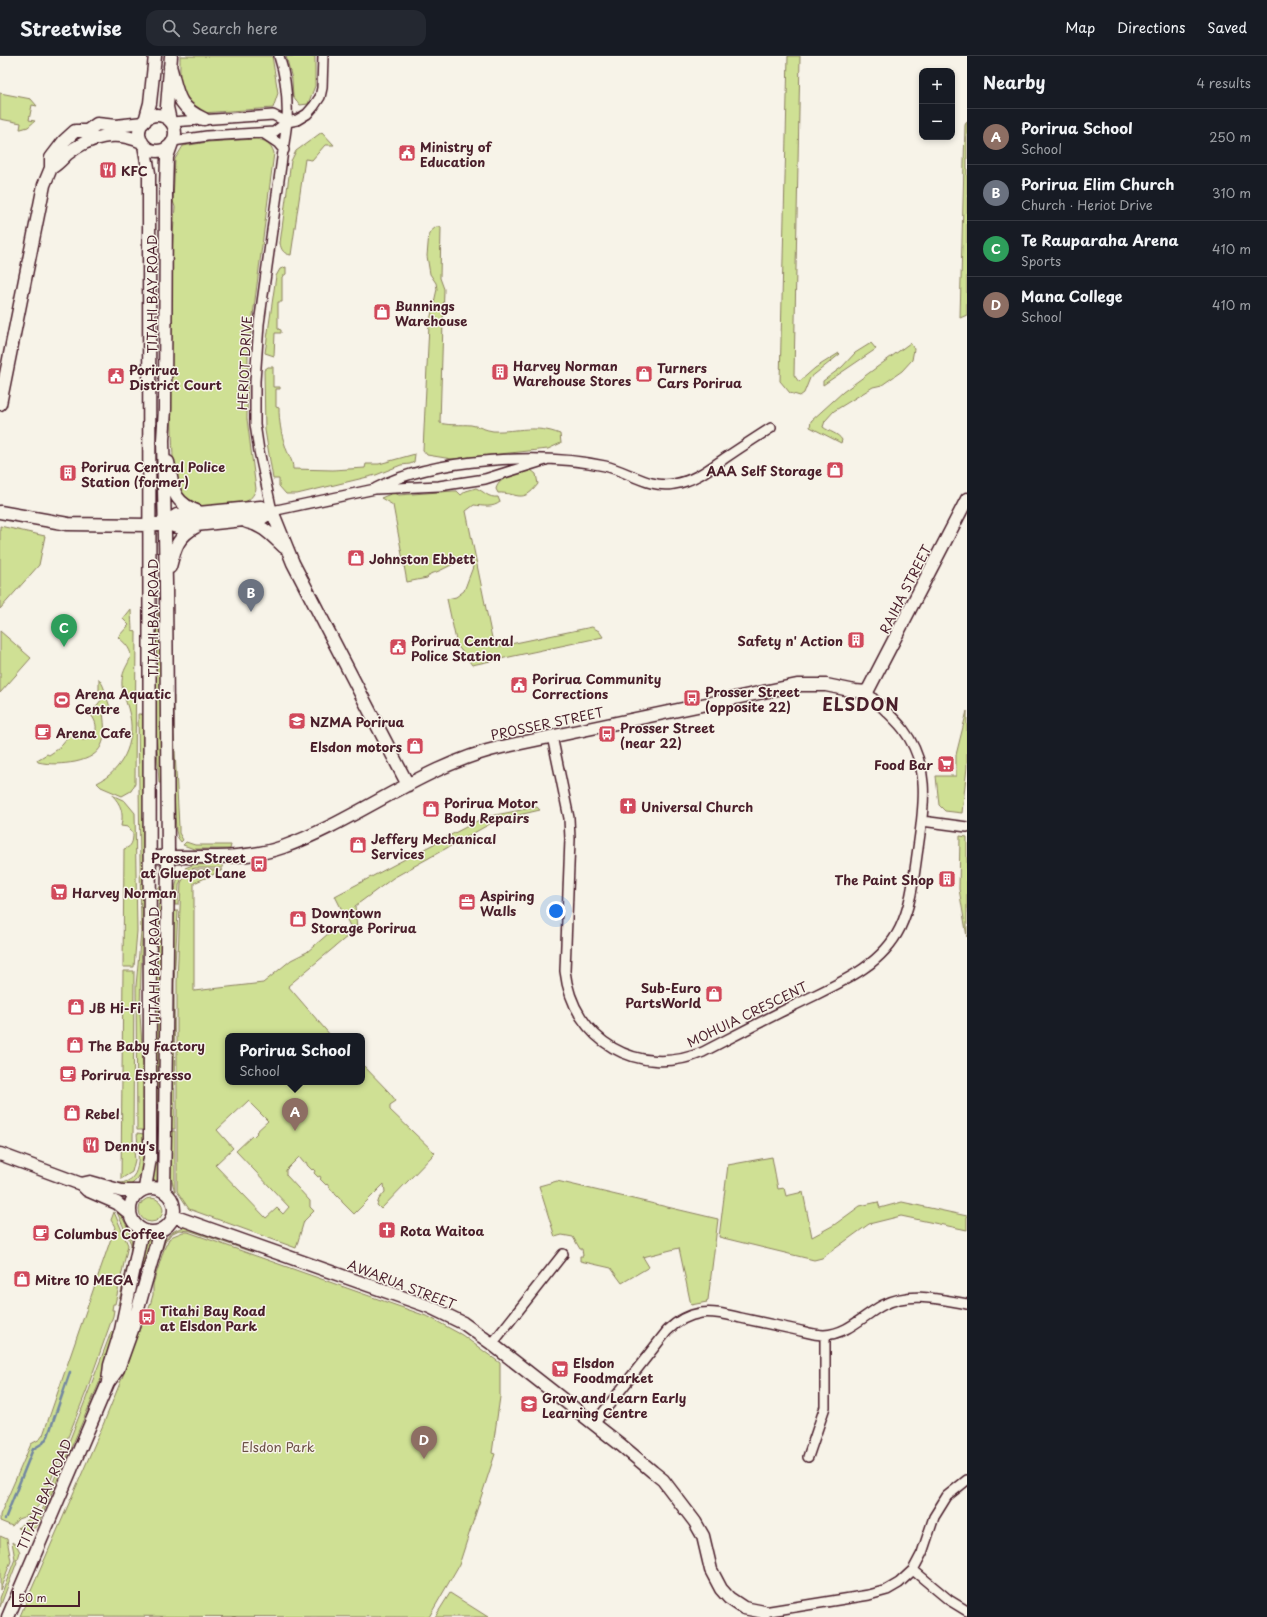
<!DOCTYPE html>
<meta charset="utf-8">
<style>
body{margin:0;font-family:"Playpen Sans",sans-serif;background:#242831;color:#f1f3f6}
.controls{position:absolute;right:12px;top:12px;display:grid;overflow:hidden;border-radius:8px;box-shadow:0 2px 6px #0003}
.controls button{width:36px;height:36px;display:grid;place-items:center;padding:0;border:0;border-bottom:1px solid #363941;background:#171b24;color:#f1f3f6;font:20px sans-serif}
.scale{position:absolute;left:12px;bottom:10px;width:68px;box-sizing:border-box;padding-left:4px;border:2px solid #4a1f2b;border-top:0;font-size:11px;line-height:14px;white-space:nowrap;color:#4a1f2b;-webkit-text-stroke:3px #f7f3e8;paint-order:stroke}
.you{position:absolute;left:556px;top:855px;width:14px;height:14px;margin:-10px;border:3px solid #fff;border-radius:50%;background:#1a73e8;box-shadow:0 0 0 6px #1a73e833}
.badge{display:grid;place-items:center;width:26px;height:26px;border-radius:50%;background:#1a73e8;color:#fff;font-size:13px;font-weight:700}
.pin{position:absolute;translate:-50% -33px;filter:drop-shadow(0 1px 2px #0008)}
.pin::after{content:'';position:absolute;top:21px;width:14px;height:12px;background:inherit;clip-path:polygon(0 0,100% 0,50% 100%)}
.popup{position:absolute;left:225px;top:977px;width:140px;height:52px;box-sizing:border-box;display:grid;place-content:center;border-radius:8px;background:#171b24;filter:drop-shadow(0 1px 3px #0005);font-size:13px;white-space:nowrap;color:#9ea1a6}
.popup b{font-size:15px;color:#f1f3f6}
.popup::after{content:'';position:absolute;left:50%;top:100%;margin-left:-8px;border:8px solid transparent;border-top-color:#171b24}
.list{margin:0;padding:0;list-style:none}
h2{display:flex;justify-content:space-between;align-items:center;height:52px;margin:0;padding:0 16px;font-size:17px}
h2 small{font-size:13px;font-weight:400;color:#9ea1a6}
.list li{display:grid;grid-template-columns:26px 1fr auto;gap:12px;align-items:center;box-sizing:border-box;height:56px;padding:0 16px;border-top:1px solid #363941}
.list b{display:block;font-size:15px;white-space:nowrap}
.list p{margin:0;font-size:13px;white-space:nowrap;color:#9ea1a6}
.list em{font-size:13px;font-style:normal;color:#9ea1a6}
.icon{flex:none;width:22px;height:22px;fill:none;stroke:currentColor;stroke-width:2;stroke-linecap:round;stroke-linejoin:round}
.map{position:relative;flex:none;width:967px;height:1561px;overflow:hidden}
header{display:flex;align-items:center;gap:24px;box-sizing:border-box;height:56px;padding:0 20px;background:#171b24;border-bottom:1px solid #363941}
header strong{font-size:19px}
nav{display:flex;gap:22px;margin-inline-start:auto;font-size:14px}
.search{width:280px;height:36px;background:#242831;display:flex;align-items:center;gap:10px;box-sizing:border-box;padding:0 14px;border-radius:12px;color:#9ea1a6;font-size:15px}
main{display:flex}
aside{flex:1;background:#171b24}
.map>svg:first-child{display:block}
.green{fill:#cfe094;stroke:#8c8060;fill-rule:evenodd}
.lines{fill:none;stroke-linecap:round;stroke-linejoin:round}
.stream{stroke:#7387a1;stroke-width:2.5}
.street-casing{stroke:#4a1f2b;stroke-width:12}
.secondary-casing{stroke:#4a1f2b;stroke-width:15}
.street{stroke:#f7f3e8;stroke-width:9}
.secondary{stroke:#f7f3e8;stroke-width:12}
.labels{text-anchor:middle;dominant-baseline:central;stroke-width:3;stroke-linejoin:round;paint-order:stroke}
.poi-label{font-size:13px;font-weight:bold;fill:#4a1f2b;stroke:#f7f3e8;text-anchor:start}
.street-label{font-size:13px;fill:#4a1f2b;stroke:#f7f3e8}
.park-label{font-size:13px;fill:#6b4f45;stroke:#f7f3e8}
.district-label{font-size:17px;font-weight:bold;letter-spacing:1px;fill:#4a1f2b;stroke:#f7f3e8}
</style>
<header>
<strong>Streetwise</strong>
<div class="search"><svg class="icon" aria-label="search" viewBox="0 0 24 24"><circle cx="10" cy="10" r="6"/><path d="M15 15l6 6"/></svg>Search here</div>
<nav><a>Map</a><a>Directions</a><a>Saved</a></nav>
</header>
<main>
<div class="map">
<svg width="967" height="1561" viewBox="0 0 967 1561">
<rect width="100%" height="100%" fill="#f7f3e8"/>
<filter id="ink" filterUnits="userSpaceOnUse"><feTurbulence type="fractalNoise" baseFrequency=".025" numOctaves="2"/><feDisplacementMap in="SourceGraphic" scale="8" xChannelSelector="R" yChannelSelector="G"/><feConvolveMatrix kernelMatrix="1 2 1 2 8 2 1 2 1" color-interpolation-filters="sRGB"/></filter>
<g filter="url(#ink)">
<path class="green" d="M180,0H272L278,37L273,52L202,57C177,45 180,24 180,0Z
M286,0H315V30L308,48L300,49L293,40L292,23Z
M788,0H800L794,319L799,326L815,312L839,297L840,298L810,322L804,337L800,340L790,337L780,325Z
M0,37L31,43L37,50L32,49L29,64L35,65L28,71L21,73H20L21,67L0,63Z
M967,65V259L960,262L965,69Z
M322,76L334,89H325L312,104L305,103L291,199C284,198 281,194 280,187L291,105L296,95Z
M255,83C265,84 271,87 274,97L248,298L247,363L256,433C251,447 241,448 228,449C217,450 198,454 189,447C186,445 180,439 179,435C172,420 173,392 172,375C169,301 169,225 175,151L173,145L175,103L183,90L208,86Z
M436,171H441L440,222L444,233L440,367C451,370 461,368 471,369C478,370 485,374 493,375C518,376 535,368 560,378L561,387L548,393L452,403L427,399L423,394L429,269L437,233L436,227L430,218L427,200L429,177Z
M286,211V218L282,221V246H278V273L281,274V277H275L274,300L265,297L276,220L280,213Z
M871,287L876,293L823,329V325L842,311L855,297Z
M910,287L914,293L912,304L902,315L882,329L873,331L834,355L825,365L823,371C829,376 838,377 842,384L841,387L810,371L811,365L843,336Z
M268,311H273V331H280V333H276V351L279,352C279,364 281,378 285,389C287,398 293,403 293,413L333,414L365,412L366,408H379L415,398L414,406L410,408L401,409L376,419L297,438H286L279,430V423H273L265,374L264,314Z
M531,414L536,418L538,428C522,449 517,436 498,437L496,433C499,420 519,418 531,414Z
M476,432C485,436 488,442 498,441L500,446C493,452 483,450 474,449L466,455L493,587L501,590L592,571L599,575L603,581L472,609L457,589L447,543L456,541L464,535L473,511L472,507L469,504C455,504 444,515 430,518L427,522L407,526L393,449L381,442L393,437L399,439L453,435H457L461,439L466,435Z
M0,470L45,480L39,509L0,553Z
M159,550H160L161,727H159L156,673L155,584Z
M131,553C131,556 132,573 132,574L136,575L135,728L131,735L122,740L101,731L97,727C123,714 135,687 130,660C128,649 123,640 122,630C120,604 145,604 118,581L129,569L123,563Z
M0,575L31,602L0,637Z
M99,623C106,632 106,643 111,653L103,657C107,684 104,700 75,706C63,708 50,709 38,706L37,704L47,698L49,699L58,693L67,682L69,683L74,677L82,684C98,684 100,668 90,658L102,643L99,638Z
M174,640V676L179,771V777L183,784L181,786L178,782L176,775L171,681V641Z
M967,655V711L962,757L945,755L939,749L936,720H956V699Z
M138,658H141L144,661L145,812L141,913L140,958L145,1039V1074H137L136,930L141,875Z
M112,739L125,745L135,757L137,875L134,911H123L124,793C132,791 133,785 133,778L128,771L121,770C124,757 121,748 112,739Z
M537,751L540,754L497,764L393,822L355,850L357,873L355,874L350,870L335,840L485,761Z
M960,780L967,781V881L959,833Z
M186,786L195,789H231L230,793H194L183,789Z
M195,808H221L223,812H195L187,814L185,812Z
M183,814L184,817L179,829L178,849H175C175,837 174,823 183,814Z
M192,814H223L194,827V935L263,927L291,904L307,896L336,871H339L341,873H345L348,880L288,930L331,980H228V1026H362V1008L389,1036L396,1045L390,1049V1054L435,1097L381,1153L377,1149L379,1143L385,1136L384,1128L354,1158L342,1146L341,1143H340L335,1138V1137L334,1135L333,1136L327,1128L326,1129L320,1123L321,1122L320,1120L318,1121L314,1117L315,1115L313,1113L312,1114L307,1109V1108L306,1106L304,1107L299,1101L286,1114V1119L310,1145V1151L314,1155L304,1165L296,1192L189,1153L177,1135V926L181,827L186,818ZM248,1045L268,1065L256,1076L257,1077L253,1081L252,1080L236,1095L289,1151L283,1158L277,1152L266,1162L215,1109L233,1092L217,1074Z
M159,831H161L160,1073L156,1074V923Z
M174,855H178L174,927L175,1073H170L171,924Z
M123,915H134L133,1084L135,1104L132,1116L121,1123Z
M170,1075H175V1136L170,1118Z
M160,1076L158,1125L153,1124L156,1078Z
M137,1077L144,1078C144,1095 147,1122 128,1130L113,1127C145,1130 138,1097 137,1077Z
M772,1101L778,1133L784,1132L786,1140L803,1136L812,1181L834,1169L860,1150L878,1146L880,1152L902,1146L967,1160V1174L901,1160L869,1168L822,1202L814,1204L719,1181L728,1109Z
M557,1125L718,1163L708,1244L706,1245L707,1246L691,1249L679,1192L643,1201L649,1211L622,1227L611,1212L580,1205V1200H583L582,1193H580L573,1181L562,1179L555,1181L539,1130Z
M139 1154a12 12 0 1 1 24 0a12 12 0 1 1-24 0Z
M116,1151C123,1162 131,1175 132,1188C134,1207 125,1232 118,1249L130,1198L131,1188L116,1154Z
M114,1156L128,1189L115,1248H113L112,1254H114L113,1260L86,1336L42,1446L29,1459L18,1463L12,1470L0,1465V1459L31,1388L40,1383L43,1379L115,1171L111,1164Z
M187,1171L252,1194V1196L191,1175L179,1174L171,1178L165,1186L151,1226C157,1205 160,1173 187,1171Z
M183,1176H188L429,1261L462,1279L500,1307V1341L492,1397L495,1398L459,1509L429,1561L20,1560L103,1369L124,1317L137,1277L146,1263L153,1239V1228L164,1193L169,1183L173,1180Z
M145,1183L150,1184C145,1210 142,1239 129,1261L142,1205Z
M111,1276H113L111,1294L106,1311L38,1469C32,1475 26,1475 18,1472C21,1467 37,1459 43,1452L85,1345Z
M0,1480L7,1483L11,1505L0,1534Z
M12,1486L17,1490L20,1496L18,1503L16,1504L17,1506L0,1551V1542L15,1503Z
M450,1537L488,1561H435Z"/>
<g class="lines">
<path class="stream" d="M5,1463L33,1393L43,1387L48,1380L70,1316"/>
<g class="street-casing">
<path id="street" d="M279,0C286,21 288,44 287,66L259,268L255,325V368L259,395L272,455L375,433L439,430L485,423L546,404
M171,66L273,59L287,66
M263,77L278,87L284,94
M173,85L207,80L274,76L287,66L297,64L307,58L314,50L320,41L322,32L323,0
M376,432C433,402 543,396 605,410C628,415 649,433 674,428C694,425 709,413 725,402C740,392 755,382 771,372
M552,680L569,762L570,783L565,915C573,985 639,1023 703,996C734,980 764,964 795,949C834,929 880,913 900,872C912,847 914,819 918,792C924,749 931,710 903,673C892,659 878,649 867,636
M922,765L967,771
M492,1288L563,1198
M594,1368L667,1275C677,1265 687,1259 701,1257C714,1255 728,1259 741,1262C759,1266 778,1270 797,1274C806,1276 815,1279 824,1279C848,1278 864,1259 883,1249C910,1235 939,1243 967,1248
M808,1401L825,1351V1279
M913,1514L949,1544L967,1555
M765,1561L764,1556L869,1539L887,1534L899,1527L913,1514L922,1497L934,1461L947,1440L967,1424"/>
</g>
<g class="secondary-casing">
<path id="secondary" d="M170,10C178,37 176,50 204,63
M139 77a18 18 0 1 1 36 0a18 18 0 1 1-36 0Z
M145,65L150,47L155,0
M170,65L167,51L171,0
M144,89L149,117L150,1076V1102L145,1132
M51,112C58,108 62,103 67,98C89,80 116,74 142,86
M0,348L44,129L51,112V102L64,85L75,75H87L97,68L116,70L143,67
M168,406C174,432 170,445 199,456
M272,455L293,507L408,729
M0,456L68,468L149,469L165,467L177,471L262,462L272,455
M247,466C263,469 272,480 284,491
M165,467L177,459L261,451L272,455
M170,511C175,491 178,480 197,470
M150,801C191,800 244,805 283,791C358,764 423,709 502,691L797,629H826L855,635L867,636L967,443
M0,1098L81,1128L90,1126L122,1135H139
M81,1128L87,1134L117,1147L129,1157
M130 1154a22 22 0 1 1 44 0a22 22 0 1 1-44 0Z
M164,1134L165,1074L168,801L166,527L163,384L165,353L166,135L167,101L172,87
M173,1160L430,1251L463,1267L492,1288L621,1389L653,1416L663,1424L695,1466L703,1480L711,1514L721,1533L729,1542L744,1552L764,1556
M108,1326L110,1309L121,1274L142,1174
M8,1561L108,1327L118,1313L132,1274L160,1175"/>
</g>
<use href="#street" class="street"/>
<use href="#secondary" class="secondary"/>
</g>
</g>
<defs>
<g id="civic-square" transform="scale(0.9)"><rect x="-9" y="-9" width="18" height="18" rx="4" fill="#d1495b" stroke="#f7f3e8"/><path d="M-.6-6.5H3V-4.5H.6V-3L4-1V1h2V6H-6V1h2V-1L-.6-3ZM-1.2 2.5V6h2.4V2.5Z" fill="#fff"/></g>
<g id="restaurant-square" transform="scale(0.9)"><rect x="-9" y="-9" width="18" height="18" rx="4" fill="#d1495b" stroke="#f7f3e8"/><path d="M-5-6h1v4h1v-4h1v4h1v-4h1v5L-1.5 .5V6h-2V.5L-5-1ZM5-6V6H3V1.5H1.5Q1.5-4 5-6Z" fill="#fff"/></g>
<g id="shop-square" transform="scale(0.9)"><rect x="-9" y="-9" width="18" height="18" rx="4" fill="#d1495b" stroke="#f7f3e8"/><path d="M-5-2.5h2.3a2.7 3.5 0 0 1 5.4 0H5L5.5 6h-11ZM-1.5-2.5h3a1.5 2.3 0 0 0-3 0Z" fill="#fff"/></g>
<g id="building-square" transform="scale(0.9)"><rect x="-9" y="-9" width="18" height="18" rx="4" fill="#d1495b" stroke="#f7f3e8"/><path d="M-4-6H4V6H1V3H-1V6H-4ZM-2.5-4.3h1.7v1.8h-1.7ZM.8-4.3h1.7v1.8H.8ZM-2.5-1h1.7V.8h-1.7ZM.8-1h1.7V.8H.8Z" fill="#fff"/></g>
<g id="bus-square" transform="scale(0.9)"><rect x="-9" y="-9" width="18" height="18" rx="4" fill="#d1495b" stroke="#f7f3e8"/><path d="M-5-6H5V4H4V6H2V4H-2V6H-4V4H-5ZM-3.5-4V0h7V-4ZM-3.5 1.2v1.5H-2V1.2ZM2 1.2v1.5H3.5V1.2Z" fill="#fff"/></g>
<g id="stadium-square" transform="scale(0.9)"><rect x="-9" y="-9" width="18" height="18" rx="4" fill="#d1495b" stroke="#f7f3e8"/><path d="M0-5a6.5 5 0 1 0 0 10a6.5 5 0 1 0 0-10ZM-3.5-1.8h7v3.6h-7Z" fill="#fff"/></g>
<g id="university-square" transform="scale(0.9)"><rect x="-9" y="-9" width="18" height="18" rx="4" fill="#d1495b" stroke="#f7f3e8"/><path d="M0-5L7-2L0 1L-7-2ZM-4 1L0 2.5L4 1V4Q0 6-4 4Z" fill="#fff"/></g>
<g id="cafe-square" transform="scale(0.9)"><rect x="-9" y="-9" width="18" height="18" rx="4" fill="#d1495b" stroke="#f7f3e8"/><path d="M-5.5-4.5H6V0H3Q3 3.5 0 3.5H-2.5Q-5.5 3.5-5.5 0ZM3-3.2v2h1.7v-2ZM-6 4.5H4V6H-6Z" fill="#fff"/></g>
<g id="supermarket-square" transform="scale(0.9)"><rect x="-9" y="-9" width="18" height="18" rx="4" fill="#d1495b" stroke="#f7f3e8"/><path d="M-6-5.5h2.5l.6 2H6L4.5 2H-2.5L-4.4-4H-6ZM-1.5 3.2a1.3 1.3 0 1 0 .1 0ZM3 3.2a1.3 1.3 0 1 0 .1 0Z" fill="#fff"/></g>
<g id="church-square" transform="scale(0.9)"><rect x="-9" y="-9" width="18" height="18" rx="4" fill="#d1495b" stroke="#f7f3e8"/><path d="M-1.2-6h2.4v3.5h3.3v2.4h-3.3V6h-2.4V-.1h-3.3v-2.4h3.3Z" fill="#fff"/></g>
<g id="office-square" transform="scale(0.9)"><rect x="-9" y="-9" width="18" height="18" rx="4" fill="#d1495b" stroke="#f7f3e8"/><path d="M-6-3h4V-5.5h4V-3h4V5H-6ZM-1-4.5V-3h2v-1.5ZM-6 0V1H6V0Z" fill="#fff"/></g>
<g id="school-square" transform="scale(0.9)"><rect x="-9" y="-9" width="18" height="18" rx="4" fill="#d1495b" stroke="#f7f3e8"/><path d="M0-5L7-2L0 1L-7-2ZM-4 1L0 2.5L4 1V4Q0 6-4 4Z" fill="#fff"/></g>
</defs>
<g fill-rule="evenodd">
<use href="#civic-square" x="407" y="97"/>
<use href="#restaurant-square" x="108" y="114"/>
<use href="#shop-square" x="382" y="256"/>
<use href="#building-square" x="500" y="316"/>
<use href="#shop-square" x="644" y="318"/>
<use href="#civic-square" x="116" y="320"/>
<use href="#shop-square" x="835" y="414"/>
<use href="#building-square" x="68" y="417"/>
<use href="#shop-square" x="356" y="502"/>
<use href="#building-square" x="856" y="584"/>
<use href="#civic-square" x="398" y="591"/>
<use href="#civic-square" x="519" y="629"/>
<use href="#bus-square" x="692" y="642"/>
<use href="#stadium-square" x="62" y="644"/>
<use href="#university-square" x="297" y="665"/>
<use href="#cafe-square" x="43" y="676"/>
<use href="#bus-square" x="607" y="678"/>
<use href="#shop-square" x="415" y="690"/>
<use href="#supermarket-square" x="946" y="708"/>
<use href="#church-square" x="628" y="750"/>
<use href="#shop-square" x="431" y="753"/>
<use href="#shop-square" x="358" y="789"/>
<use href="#bus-square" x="259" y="808"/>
<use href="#building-square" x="947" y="823"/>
<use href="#supermarket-square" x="59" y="836"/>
<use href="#office-square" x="467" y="846"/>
<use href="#shop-square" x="298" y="863"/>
<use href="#shop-square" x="714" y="938"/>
<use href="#shop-square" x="76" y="951"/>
<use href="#shop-square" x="75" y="989"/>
<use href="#cafe-square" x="68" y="1018"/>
<use href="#shop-square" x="72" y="1057"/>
<use href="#restaurant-square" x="91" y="1089"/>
<use href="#church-square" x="387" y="1174"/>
<use href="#cafe-square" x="41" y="1177"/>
<use href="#shop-square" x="22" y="1223"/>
<use href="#bus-square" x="147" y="1261"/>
<use href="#supermarket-square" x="560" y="1313"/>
<use href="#school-square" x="529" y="1348"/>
</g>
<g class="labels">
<g class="poi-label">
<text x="420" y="90">Ministry of<tspan x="420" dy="15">Education</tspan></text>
<text x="121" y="114">KFC</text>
<text x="395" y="249">Bunnings<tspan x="395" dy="15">Warehouse</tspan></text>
<text x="513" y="309">Harvey Norman<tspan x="513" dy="15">Warehouse Stores</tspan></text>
<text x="657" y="311">Turners<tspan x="657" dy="15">Cars Porirua</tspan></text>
<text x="129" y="313">Porirua<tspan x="129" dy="15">District Court</tspan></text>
<text x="81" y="410">Porirua Central Police<tspan x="81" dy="15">Station (former)</tspan></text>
<text x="822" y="414" text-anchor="end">AAA Self Storage</text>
<text x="369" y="502">Johnston Ebbett</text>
<text x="411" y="584">Porirua Central<tspan x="411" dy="15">Police Station</tspan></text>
<text x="843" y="584" text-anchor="end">Safety n' Action</text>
<text x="532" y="622">Porirua Community<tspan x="532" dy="15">Corrections</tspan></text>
<text x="705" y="635">Prosser Street<tspan x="705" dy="15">(opposite 22)</tspan></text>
<text x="75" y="637">Arena Aquatic<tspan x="75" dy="15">Centre</tspan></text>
<text x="310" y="665">NZMA Porirua</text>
<text x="620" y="671">Prosser Street<tspan x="620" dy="15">(near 22)</tspan></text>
<text x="56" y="676">Arena Cafe</text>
<text x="402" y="690" text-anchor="end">Elsdon motors</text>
<text x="933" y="708" text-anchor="end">Food Bar</text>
<text x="444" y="746">Porirua Motor<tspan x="444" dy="15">Body Repairs</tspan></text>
<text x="641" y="750">Universal Church</text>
<text x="371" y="782">Jeffery Mechanical<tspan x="371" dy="15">Services</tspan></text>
<text x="246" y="801" text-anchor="end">Prosser Street<tspan x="246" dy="15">at Gluepot Lane</tspan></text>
<text x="934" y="823" text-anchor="end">The Paint Shop</text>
<text x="72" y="836">Harvey Norman</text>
<text x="480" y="839">Aspiring<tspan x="480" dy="15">Walls</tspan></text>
<text x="311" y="856">Downtown<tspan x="311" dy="15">Storage Porirua</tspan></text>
<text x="701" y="931" text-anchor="end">Sub-Euro<tspan x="701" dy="15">PartsWorld</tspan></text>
<text x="89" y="951">JB Hi-Fi</text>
<text x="88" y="989">The Baby Factory</text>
<text x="81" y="1018">Porirua Espresso</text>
<text x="85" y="1057">Rebel</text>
<text x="104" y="1089">Denny's</text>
<text x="400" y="1174">Rota Waitoa</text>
<text x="54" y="1177">Columbus Coffee</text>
<text x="35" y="1223">Mitre 10 MEGA</text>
<text x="160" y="1254">Titahi Bay Road<tspan x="160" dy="15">at Elsdon Park</tspan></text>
<text x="573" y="1306">Elsdon<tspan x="573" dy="15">Foodmarket</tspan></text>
<text x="542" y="1341">Grow and Learn Early<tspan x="542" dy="15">Learning Centre</tspan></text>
</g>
<g class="street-label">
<text transform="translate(151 238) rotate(-90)">TITAHI BAY ROAD</text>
<text transform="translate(244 307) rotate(-87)">HERIOT DRIVE</text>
<text transform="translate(905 533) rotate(-63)">RAIHA STREET</text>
<text transform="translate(152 562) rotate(-90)">TITAHI BAY ROAD</text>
<text transform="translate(547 667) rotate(-12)">PROSSER STREET</text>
<text transform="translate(153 910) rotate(-90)">TITAHI BAY ROAD</text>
<text transform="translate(747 958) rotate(-26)">MOHUIA CRESCENT</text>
<text transform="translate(402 1228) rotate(21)">AWARUA STREET</text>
<text transform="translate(44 1438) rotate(-67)">TITAHI BAY ROAD</text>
</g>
<g class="park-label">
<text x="278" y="1390">Elsdon Park</text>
</g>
<g class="district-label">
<text x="861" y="648">ELSDON</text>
</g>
</g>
</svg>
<div class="controls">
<button>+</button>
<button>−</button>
</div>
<div class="scale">50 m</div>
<div class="you"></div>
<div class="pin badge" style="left:295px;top:1075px;background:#8d6e63">A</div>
<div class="popup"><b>Porirua School</b>School</div>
<div class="pin badge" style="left:251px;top:556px;background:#6b7280">B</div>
<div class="pin badge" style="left:64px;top:591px;background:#2e9e5b">C</div>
<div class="pin badge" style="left:424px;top:1403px;background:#8d6e63">D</div>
</div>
<aside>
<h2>Nearby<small>4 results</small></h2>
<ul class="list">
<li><span class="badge" style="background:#8d6e63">A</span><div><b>Porirua School</b><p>School</p></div><em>250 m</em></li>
<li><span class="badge" style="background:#6b7280">B</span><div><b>Porirua Elim Church</b><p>Church · Heriot Drive</p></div><em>310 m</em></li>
<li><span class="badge" style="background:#2e9e5b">C</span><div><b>Te Rauparaha Arena</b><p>Sports</p></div><em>410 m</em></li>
<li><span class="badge" style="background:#8d6e63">D</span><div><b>Mana College</b><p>School</p></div><em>410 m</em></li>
</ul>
</aside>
</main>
